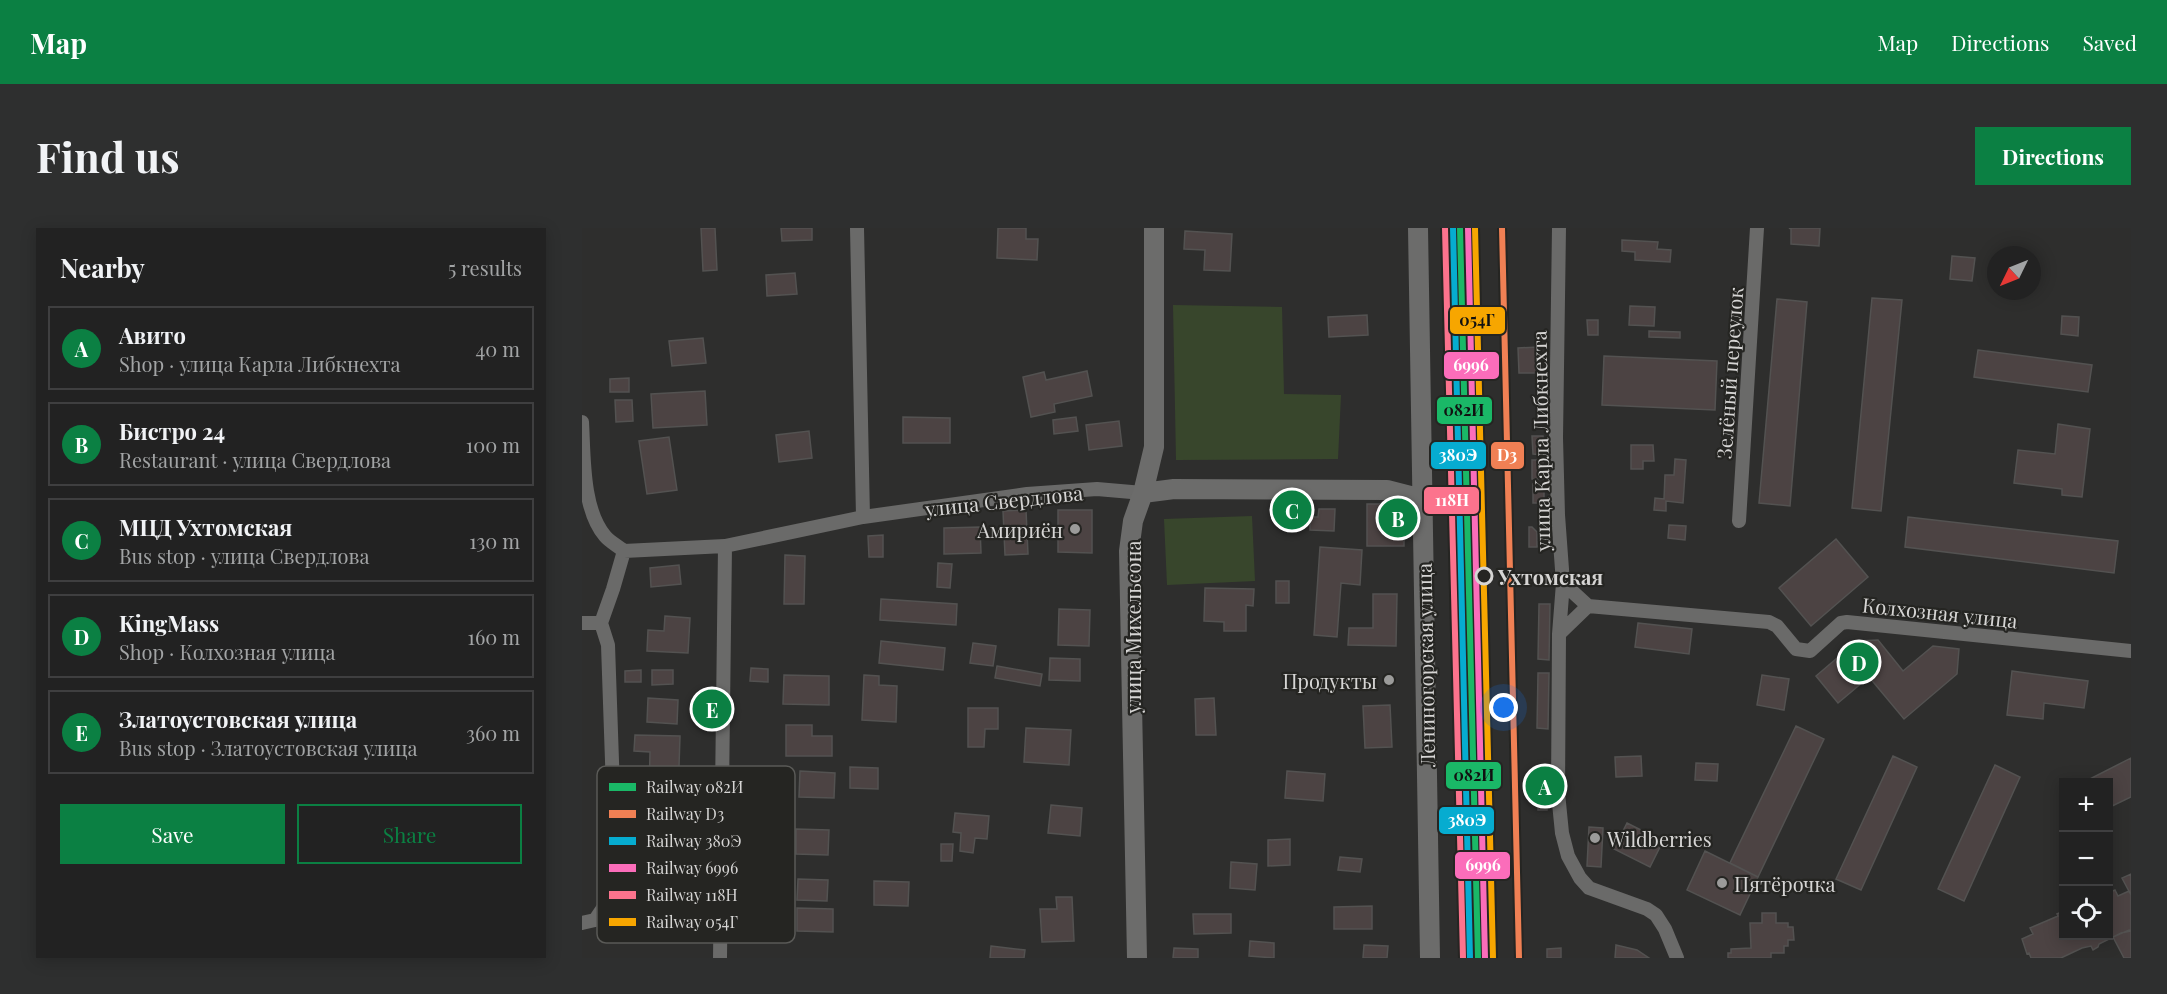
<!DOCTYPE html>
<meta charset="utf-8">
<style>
body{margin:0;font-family:"Playfair Display",serif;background:#2e2f2f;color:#f1f3f6}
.controls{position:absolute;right:18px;bottom:18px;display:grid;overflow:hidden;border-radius:0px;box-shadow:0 3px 15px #0003}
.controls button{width:54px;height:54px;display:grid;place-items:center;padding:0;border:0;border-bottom:2px solid #3f3f40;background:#222;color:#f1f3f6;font:30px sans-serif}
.compass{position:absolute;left:1405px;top:18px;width:54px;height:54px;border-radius:50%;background:#222;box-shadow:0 3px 15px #0003;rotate:227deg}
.you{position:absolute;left:922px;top:480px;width:21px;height:21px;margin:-15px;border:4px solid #fff;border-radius:50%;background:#1a73e8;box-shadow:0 0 0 9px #1a73e833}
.badge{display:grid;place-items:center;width:39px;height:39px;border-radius:50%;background:#0b8043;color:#fff;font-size:20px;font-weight:700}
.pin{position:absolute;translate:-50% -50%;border:3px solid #fff;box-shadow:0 2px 6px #0006}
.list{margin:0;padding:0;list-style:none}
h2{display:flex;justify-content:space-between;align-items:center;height:78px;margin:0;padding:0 24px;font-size:26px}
h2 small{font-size:20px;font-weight:400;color:#a2a4a5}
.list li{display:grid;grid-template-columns:39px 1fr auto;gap:18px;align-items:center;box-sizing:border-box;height:84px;margin:0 12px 12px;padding:0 12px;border:2px solid #3f3f40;border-radius:0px}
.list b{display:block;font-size:22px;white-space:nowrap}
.list p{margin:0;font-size:20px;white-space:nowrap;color:#a2a4a5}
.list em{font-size:20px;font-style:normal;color:#a2a4a5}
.actions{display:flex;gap:12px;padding:18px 24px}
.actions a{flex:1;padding:14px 0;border:2px solid #0b8043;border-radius:0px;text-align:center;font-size:21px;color:#0b8043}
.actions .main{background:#0b8043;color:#fff}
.icon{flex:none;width:33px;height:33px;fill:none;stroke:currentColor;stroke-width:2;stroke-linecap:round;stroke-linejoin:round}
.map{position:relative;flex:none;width:1549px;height:730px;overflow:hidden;border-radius:0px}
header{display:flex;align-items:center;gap:36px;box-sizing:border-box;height:84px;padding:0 30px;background:#0b8043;color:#fff}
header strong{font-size:28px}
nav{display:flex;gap:33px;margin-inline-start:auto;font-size:21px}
.intro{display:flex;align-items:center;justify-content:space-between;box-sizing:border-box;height:144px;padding:0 36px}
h1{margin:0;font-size:42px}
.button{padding:15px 27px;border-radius:0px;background:#0b8043;color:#fff;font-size:21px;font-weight:700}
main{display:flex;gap:36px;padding:0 36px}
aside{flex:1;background:#222;border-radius:0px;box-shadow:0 3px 15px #0003}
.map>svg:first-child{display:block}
.green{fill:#38462c}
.building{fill:#4c4343;stroke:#535251;stroke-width:1.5}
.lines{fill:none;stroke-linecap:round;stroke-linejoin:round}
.street{stroke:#6a6a69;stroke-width:14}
.secondary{stroke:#6c6c6b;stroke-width:20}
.rail-1-casing{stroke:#252522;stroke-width:10}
.rail-2-casing{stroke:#252522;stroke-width:10}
.rail-3-casing{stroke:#252522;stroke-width:10}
.rail-4-casing{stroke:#252522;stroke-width:10}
.rail-5-casing{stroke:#252522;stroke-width:10}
.rail-6-casing{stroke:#252522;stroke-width:10}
.rail-1{stroke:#1ab867;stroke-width:6}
.rail-2{stroke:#f08054;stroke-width:6}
.rail-3{stroke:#06acd0;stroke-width:6}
.rail-4{stroke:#fb6dba;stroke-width:6}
.rail-5{stroke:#fc738d;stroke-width:6}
.rail-6{stroke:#f7a600;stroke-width:6}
.poi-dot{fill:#9b9b9a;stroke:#252522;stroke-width:2}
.stop-dot{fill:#252522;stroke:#d6d5d4;stroke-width:3}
.labels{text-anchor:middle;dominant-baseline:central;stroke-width:4.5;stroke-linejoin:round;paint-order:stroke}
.street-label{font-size:20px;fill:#d6d5d4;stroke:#252522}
.poi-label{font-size:20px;fill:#d6d5d4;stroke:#252522;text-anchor:end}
.stop-label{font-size:20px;font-weight:bold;fill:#d6d5d4;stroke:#252522;text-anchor:start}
.key{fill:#252522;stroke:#5a5a57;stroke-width:1.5}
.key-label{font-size:16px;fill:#d6d5d4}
.line-badge{stroke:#252522;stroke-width:2}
.badge-label{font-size:16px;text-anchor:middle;font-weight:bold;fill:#fff}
.pale-badge-label{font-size:16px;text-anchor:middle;font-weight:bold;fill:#111}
</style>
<header>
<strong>Map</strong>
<nav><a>Map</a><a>Directions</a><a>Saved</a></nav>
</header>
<div class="intro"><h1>Find us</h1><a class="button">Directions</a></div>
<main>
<aside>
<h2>Nearby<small>5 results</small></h2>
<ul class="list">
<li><span class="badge">A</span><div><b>Авито</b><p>Shop · улица Карла Либкнехта</p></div><em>40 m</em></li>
<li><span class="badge">B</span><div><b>Бистро 24</b><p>Restaurant · улица Свердлова</p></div><em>100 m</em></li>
<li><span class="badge">C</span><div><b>МЦД Ухтомская</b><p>Bus stop · улица Свердлова</p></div><em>130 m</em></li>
<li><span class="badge">D</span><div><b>KingMass</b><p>Shop · Колхозная улица</p></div><em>160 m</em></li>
<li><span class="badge">E</span><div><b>Златоустовская улица</b><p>Bus stop · Златоустовская улица</p></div><em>360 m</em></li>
</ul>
<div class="actions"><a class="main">Save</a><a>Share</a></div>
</aside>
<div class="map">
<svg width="1549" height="730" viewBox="0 0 1549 730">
<rect width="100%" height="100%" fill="#2e2e2d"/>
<path class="green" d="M591,77L700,79L702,166L759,167L756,231L594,232Z
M670,288L673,353L585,357L582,291Z"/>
<path class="building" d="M119,0H133L135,42L121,43Z
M199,0H230V12L200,13Z
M416,0H444V11H456L455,32L415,30Z
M1207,0H1238L1237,18L1209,16V1Z
M603,3L650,6L648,43L622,42L623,22L602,21Z
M1040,12L1076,14L1075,21L1089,22L1088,34L1053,32V24L1040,23Z
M1370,28L1393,30L1390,53L1368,51Z
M213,45L215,66L185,68L184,47Z
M1290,70L1320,72L1299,283L1270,280Z
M1195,71L1225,74L1208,278L1177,275Z
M1048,78L1073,79L1072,98L1047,97Z
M785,87L786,107L747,109L746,89Z
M1480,88L1497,89L1496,108L1479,106Z
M1005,92H1016V107H1006Z
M1067,103L1098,104V110L1067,109Z
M121,110L124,135L90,138L87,113Z
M957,119L958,145H937L936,120Z
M1396,122L1510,137L1506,164L1392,149Z
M1022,128L1135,133L1133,182L1020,177Z
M505,143L510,168L472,176L473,184L449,189L441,149L462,144L464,152Z
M47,150V164H28V151Z
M123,163L125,197L71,200L69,166Z
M33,172H50L51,193L34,194Z
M321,189L368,190V215H321Z
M494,189L496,203L472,206L471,192Z
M537,193L540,218L507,222L504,197Z
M1476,196L1508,201L1500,269L1480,267V261L1432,255L1436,222L1473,226Z
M227,203L230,230L197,234L194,207Z
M950,208H961L962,227L951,226Z
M87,209L95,262L65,266L57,213Z
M1049,217H1071L1072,233H1061V241H1049Z
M1093,231L1104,232L1101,275L1084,273V283L1072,282L1073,270L1082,271L1083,247H1092Z
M950,232H961L962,251H950Z
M951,256H962V275H951Z
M785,276H822V318H785Z
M737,281H753L752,303L728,302V289H736Z
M444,282L446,326L423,327L421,283Z
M476,282H510V325L476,324Z
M1326,289L1536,313L1532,345L1323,319Z
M1087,297L1104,298L1103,312L1086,310Z
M398,299L399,325L362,326V300Z
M947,299H950L955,304V319H947Z
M301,307V329H287L286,308Z
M1254,311L1286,349L1229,398L1197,360Z
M738,319L780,322L778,357L759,355L755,409L732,407Z
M871,321H878V336H871Z
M203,327L223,328L222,376H202Z
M356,335L370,336L368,360L355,359Z
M97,337L99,356L69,359L68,340Z
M694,353H707V375H694Z
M623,360L672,361L671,378L664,377V403H642V394L622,393Z
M791,366H815L814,418L766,417L767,400H791Z
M299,371L375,376L374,397L298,392Z
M957,376H968L967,432L956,431Z
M477,381L508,382L507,418L476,417Z
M83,388L108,390L106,425L65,423L66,402L82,403Z
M1056,395L1110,401L1107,426L1053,419Z
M1296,412L1321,443L1351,418L1377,421L1375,446L1322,491L1287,449L1256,475L1234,448L1275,413Z
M299,413L363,420L361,442L297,435Z
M391,415L414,418L411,438L388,435Z
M468,430L498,431V453L467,452Z
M415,438L460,446L458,458L413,450Z
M169,440L186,441V454L168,453Z
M59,442V454H43V443Z
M70,442H91V456L70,457Z
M1430,443L1506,453L1502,480L1462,475L1461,491L1425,487Z
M956,445H967L966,501L955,500Z
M202,447L247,448V477L201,476Z
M282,447L297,448V457L315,458L314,494L280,492Z
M1180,447L1207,451L1202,482L1175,477Z
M66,470L96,472L95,496L65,494Z
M632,470L634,507H614L613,471Z
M808,477L810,519L783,520L781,478Z
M386,480H416V501H403L402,519H386Z
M204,497H230V508H250V528H204Z
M1214,498L1242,511L1176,649L1148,635Z
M444,500L489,502L487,537L442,534Z
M53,507L98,508L96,569L67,567L68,524L52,523Z
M1059,528L1060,548L1034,549L1033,529Z
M1311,528L1335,539L1279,662L1254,651Z
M1549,530V569L1526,580V554H1502Z
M1114,535L1136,536L1135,553L1113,552Z
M1413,537L1438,549L1382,673L1356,661Z
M268,539L296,540V561L268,560Z
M218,543L253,545L252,570L217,569Z
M705,543L743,546L741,573L703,570Z
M957,556H966L965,582H956Z
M469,577L500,580L498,608L466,605Z
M373,585L407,588L405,611L393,610L391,625L378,623L379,605L371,604Z
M1045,595L1081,613L1068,639L1032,621Z
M1007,599L1021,600L1019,639L1005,638Z
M214,601L247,602L246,627L214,626Z
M708,611V637L686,638V612Z
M359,616H371L370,633H359Z
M1123,623L1176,649L1158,687L1105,662Z
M758,629L780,631L778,644L756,642Z
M649,634L675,636L673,662L648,660Z
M1549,646V667L1540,650Z
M216,651L246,652L245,673L215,672Z
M292,653L327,654L326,678L292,677Z
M1533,662L1536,668L1547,663L1549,667V703L1539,705L1517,716L1516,719L1511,722L1509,718L1500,720L1479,730H1449L1447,725L1445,726L1440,711L1451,706L1448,700L1476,688L1475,686L1482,683V708H1526V665Z
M474,669H490L492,713L460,714L458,681H475Z
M790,678V701H752V679Z
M215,680L251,681V704L215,703Z
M1180,685H1194V695H1206V699H1211L1212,712H1206V718H1202V725H1189V730H1146V725H1149V721L1169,720L1168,695H1180Z
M611,686H649V705L612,706Z
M1547,702L1549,703V730H1542L1531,709Z
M668,713L692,715V730L667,728Z
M782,717L806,718L805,730H781Z
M1034,717L1055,722L1067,730H1033Z
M409,718L443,722L442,730H408Z
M592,720L616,721V730H591Z
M979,720V730H965V721Z"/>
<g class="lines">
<path class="street" d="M275,0L281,289
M977,0L974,210L976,287L981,355L977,406L976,565L980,605L986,628L998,650L1007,660L1065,681L1074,687L1083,701L1095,730
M0,194C2,228 0,281 23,308C28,314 36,318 42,323L31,361L19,395L26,417L33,620L30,667L13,692L0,695
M1157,293L1175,0
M42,323L143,318L281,289L445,266L515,261L561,265
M981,355L1006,378L1187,394L1195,398L1214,421L1228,423L1259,395L1265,394L1549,423
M0,395H19
M977,406L1006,378
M138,730L143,318"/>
<path class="secondary" d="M836,0L848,730
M561,265L592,261L805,262L840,271
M555,730L547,323L551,293L561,265L572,219V0"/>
<g class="rail-1-casing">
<path id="rail-1" d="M878,0L896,730"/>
</g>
<g class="rail-2-casing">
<path id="rail-2" d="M920,0L937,730"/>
</g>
<g class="rail-3-casing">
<path id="rail-3" d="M871,0L888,730"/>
</g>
<g class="rail-4-casing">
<path id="rail-4" d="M886,0L903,730"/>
</g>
<g class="rail-5-casing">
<path id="rail-5" d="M863,0L881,730"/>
</g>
<g class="rail-6-casing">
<path id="rail-6" d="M893,0L911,730"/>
</g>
<use href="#rail-1" class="rail-1"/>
<use href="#rail-2" class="rail-2"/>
<use href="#rail-3" class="rail-3"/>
<use href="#rail-4" class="rail-4"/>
<use href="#rail-5" class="rail-5"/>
<use href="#rail-6" class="rail-6"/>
</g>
<g class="poi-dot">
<circle cx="493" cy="301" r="6"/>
<circle cx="807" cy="452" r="6"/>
<circle cx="1013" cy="610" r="6"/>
<circle cx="1140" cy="655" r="6"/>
</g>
<circle class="stop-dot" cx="902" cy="348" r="8"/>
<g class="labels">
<g class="street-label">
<text transform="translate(1147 145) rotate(-86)">Зелёный переулок</text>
<text transform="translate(958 213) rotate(-91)">улица Карла Либкнехта</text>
<text transform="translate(422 272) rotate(-6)">улица Свердлова</text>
<text transform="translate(1358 384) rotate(6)">Колхозная улица</text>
<text transform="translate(550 399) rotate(-90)">улица Михельсона</text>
<text transform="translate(843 437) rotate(-91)">Лениногорская улица</text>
</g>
<g class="poi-label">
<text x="481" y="301">Амириён</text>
<text x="795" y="452">Продукты</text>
<text x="1025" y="610" text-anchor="start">Wildberries</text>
<text x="1152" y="655" text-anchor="start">Пятёрочка</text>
</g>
<g class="stop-label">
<text x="916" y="348">Ухтомская</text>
</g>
</g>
<rect x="15" y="538" width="198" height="177" rx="9" class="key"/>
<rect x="27" y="555" width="27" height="8" fill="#1ab867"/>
<rect x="27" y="582" width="27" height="8" fill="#f08054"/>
<rect x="27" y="609" width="27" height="8" fill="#06acd0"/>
<rect x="27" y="636" width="27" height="8" fill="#fb6dba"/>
<rect x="27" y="663" width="27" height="8" fill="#fc738d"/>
<rect x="27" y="690" width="27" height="8" fill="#f7a600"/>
<g class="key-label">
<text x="64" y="565">Railway 082И</text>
<text x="64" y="592">Railway D3</text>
<text x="64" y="619">Railway 380Э</text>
<text x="64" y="646">Railway 6996</text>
<text x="64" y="673">Railway 118Н</text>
<text x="64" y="700">Railway 054Г</text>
</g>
<g class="line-badge">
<rect x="867" y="78" width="57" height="29" rx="6" fill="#f7a600"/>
<rect x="861" y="123" width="57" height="29" rx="6" fill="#fb6dba"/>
<rect x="854" y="168" width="57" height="29" rx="6" fill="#1ab867"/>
<rect x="848" y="213" width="57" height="29" rx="6" fill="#06acd0"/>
<rect x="908" y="213" width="35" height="29" rx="6" fill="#f08054"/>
<rect x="841" y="258" width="57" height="29" rx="6" fill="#fc738d"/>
<rect x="863" y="533" width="57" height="29" rx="6" fill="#1ab867"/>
<rect x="856" y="578" width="57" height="29" rx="6" fill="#06acd0"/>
<rect x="872" y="623" width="57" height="29" rx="6" fill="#fb6dba"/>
</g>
<g class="badge-label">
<text x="889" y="143">6996</text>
<text x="876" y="233">380Э</text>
<text x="925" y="233">D3</text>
<text x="870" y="278">118Н</text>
<text x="885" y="598">380Э</text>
<text x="901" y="643">6996</text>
</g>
<g class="pale-badge-label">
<text x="895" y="98">054Г</text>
<text x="882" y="188">082И</text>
<text x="892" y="553">082И</text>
</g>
</svg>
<div class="controls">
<button>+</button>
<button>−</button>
<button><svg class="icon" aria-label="locate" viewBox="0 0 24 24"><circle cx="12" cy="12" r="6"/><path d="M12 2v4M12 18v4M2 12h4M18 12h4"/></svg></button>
</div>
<svg class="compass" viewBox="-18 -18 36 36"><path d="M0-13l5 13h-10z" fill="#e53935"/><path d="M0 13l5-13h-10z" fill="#a2a4a5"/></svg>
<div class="you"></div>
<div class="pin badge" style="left:963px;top:558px">A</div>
<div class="pin badge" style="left:816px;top:290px">B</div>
<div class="pin badge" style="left:710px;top:282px">C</div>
<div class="pin badge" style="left:1277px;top:434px">D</div>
<div class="pin badge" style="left:130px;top:481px">E</div>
</div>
</main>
